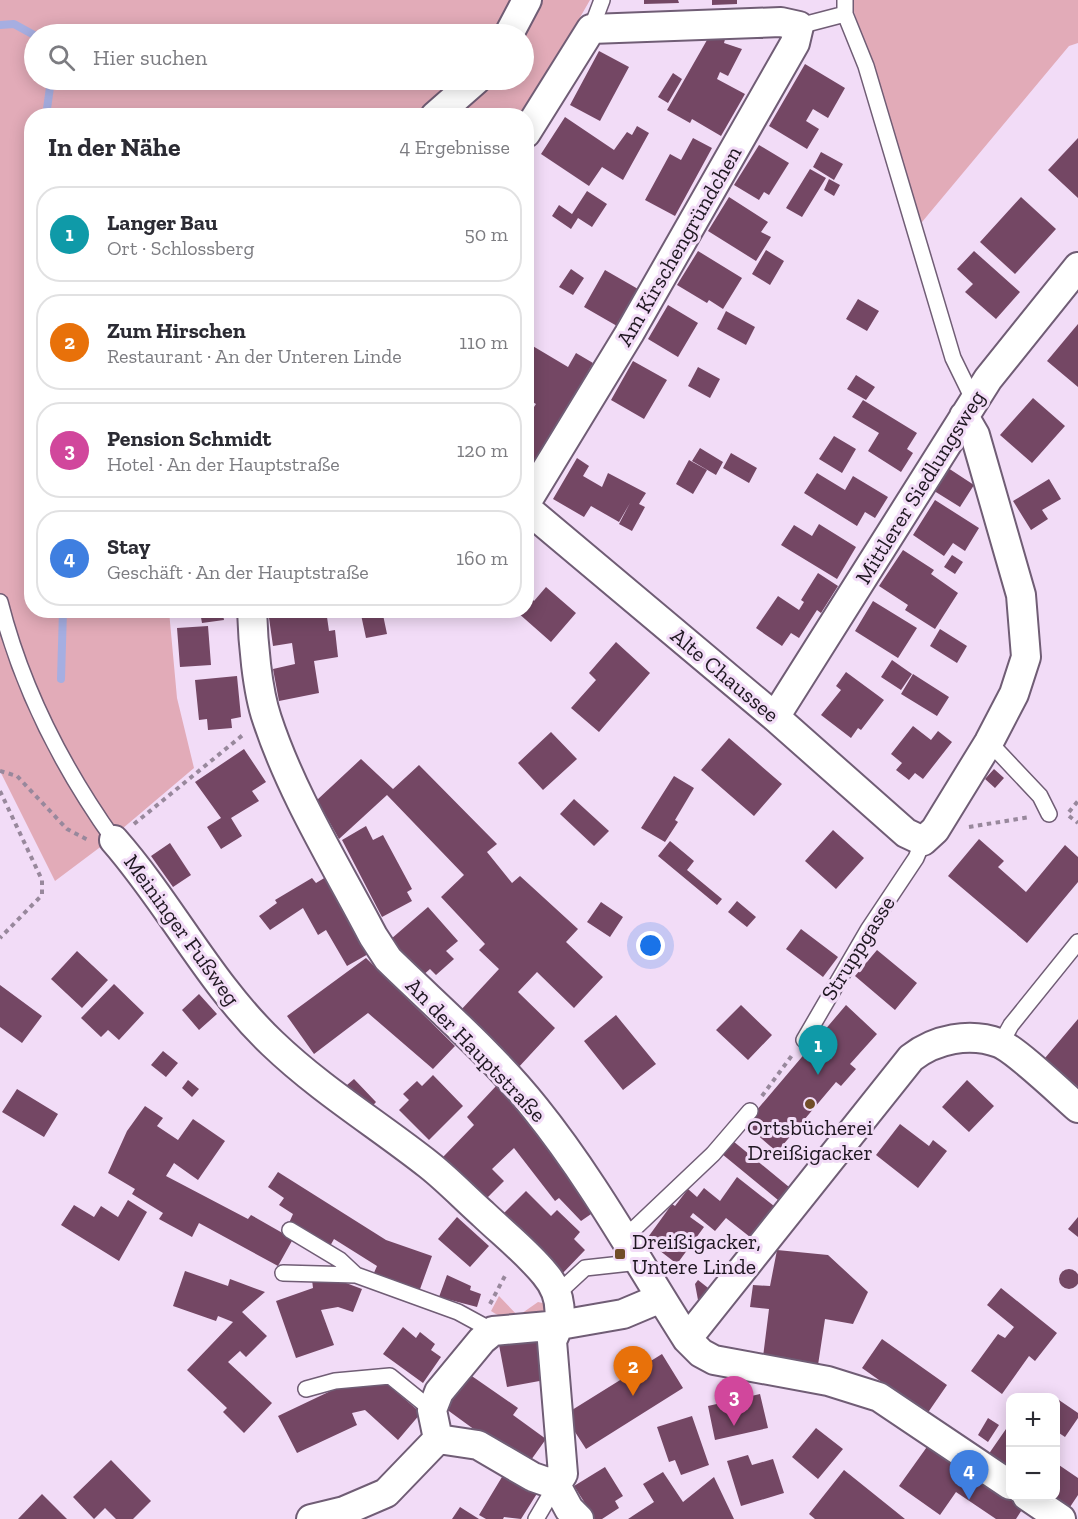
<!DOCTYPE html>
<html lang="de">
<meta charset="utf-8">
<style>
body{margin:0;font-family:"Zilla Slab",serif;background:#f7f7f7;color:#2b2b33}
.controls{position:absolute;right:18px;bottom:18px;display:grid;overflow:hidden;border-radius:12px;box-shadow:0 3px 15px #0003}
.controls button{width:54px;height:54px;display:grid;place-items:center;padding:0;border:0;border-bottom:2px solid #e1e1e2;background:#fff;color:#2b2b33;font:30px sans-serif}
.you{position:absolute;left:651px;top:946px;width:21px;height:21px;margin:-15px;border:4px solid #fff;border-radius:50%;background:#1a73e8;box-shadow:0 0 0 9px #1a73e833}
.badge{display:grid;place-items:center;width:39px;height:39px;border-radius:50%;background:#2563eb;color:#fff;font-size:20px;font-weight:700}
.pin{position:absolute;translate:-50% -50px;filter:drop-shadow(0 2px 3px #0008)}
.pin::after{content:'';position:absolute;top:32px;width:21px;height:18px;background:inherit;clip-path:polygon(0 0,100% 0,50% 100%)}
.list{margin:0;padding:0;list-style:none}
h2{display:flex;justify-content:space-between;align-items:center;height:78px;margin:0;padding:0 24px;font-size:26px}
h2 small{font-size:20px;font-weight:400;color:#7c7c81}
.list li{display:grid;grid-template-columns:39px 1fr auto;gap:18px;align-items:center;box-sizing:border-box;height:96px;margin:0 12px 12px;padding:0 12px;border:2px solid #e1e1e2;border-radius:24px}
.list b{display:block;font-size:22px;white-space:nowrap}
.list p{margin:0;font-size:20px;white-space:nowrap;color:#7c7c81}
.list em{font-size:20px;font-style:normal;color:#7c7c81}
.icon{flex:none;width:33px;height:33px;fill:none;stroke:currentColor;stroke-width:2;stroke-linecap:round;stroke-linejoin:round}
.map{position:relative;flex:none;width:1078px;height:1519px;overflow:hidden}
.search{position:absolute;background:#fff;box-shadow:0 3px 15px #0003;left:24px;top:24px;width:510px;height:66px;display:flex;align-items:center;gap:15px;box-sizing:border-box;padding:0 21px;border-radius:33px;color:#7c7c81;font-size:22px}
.panel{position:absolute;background:#fff;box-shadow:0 3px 15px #0003;left:24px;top:108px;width:510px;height:510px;border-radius:24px}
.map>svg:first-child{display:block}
.green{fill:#e2abb8;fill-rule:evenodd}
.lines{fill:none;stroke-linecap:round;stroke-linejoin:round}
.stream{stroke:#a6aee1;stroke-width:8}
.building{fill:#744764}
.lane-casing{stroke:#705d75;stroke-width:18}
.street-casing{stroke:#705d75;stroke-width:32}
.path{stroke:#98889c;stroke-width:4;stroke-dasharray:4.5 4.5;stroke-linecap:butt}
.lane{stroke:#fff;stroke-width:15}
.street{stroke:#fff;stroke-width:28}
.poi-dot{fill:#714e27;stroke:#f2dcf7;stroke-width:2}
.labels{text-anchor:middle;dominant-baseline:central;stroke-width:6;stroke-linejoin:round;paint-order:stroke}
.street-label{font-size:22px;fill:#1f1721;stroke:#f2dcf7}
.poi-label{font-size:22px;fill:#1f1721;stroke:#f2dcf7}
</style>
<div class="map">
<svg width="1078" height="1519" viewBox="0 0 1078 1519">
<rect width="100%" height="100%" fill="#f2dcf7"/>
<path class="green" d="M0,0H590L524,115L32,116V610L169,611L177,698L194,768L103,845L55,881L0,771ZM34,34H524V80H34Z
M854,0H1078V43L1069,46L917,228L878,87L854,12Z
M499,1296L518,1316L538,1302L547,1304L550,1312C539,1331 506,1321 491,1311Z"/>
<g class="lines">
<path class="stream" d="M0,25L14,24L34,35
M46,116L51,80
M61,679L63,610"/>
</g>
<path class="building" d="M644,0H678L679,3L644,4Z
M712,0H737V4L712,5Z
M727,32L724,43L742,49L728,76L720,72L717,79L745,94L721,136L692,119L690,123L667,110L711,33Z
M599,51L629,67L600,121L570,105Z
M805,64L845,88L828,118L813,109L806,121L819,129L807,149L769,126Z
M673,73L682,79L668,103L658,97Z
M565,117L614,150L627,132L632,135L637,126L649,133L623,180L602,167L589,186L541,154Z
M693,138L712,148L675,216L645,200L670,154L681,160Z
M1078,138V198L1048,170Z
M759,145L789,163L769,195L764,192L759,200L734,185Z
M821,152L843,164L834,180L813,167Z
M810,169L826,178L802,217L786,208Z
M829,179L840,185L834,196L824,190Z
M587,191L607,204L592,227L578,218L571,229L552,216L559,205L572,214Z
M729,197L768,222L761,232L771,237L756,261L708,231Z
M1021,197L1056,229L1015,274L980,242Z
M766,250L784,261L770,285L752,274Z
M698,251L742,278L723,309L709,300L707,303L677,285Z
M974,251L1020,292L996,319L965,292L973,284L957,269Z
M571,269L584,278L573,295L559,287Z
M605,270L638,289L617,326L584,307Z
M858,299L879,311L867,331L846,319Z
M668,305L698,323L678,357L648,339Z
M726,311L755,327L746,345L717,329Z
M1078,324V387L1047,361Z
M526,342L568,367L576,353L593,363L577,391L580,393L530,471L526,468V419L536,404L526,398Z
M633,361L667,380L644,419L611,400Z
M698,367L720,379L710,398L688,386Z
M856,375L875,387L866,400L847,389Z
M1033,398L1065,426L1032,463L1000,435Z
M863,400L917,433L907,449L913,453L901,472L868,451L879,433L852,417Z
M834,436L856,449L842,473L819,459Z
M700,448L723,462L716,475L692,461Z
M731,453L757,468L749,483L723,468Z
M577,458L589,466L583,476L602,487L608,473L646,493L639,504L645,507L632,531L619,524L630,503L619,522L591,506L584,517L553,499Z
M689,460L707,470L693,494L676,484Z
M945,466L974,485L960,507L931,489Z
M817,473L845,490L853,476L888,497L875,518L865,512L857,526L804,493Z
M1049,479L1061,499L1042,510L1048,519L1031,530L1013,501Z
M935,500L979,528L965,551L953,543L944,556L913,535Z
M819,524L856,547L837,579L781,545L794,525L812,536Z
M903,550L934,570L931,574L958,593L935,629L905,610L908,605L879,586Z
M952,555L963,562L955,574L944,567Z
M818,573L838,586L821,613L817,610L799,638L791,633L782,646L756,628L778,596L799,610L804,602L801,600Z
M546,587L576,613L551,642L517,612L526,610V601L530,597L534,601Z
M873,601L917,628L898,658L855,631Z
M222,610L224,620L202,623L200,612Z
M326,610L329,631L335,630L338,657L314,661L319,693L279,701L273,669L295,664L292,643L273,646L269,618Z
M360,610H382L387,634L366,638Z
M208,626L211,665L180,667L177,628Z
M940,629L967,646L957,663L930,646Z
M616,642L650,673L599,732L571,708L596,680L589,673Z
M892,660L912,674L901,690L881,677Z
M846,672L884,700L861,730L858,728L851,738L821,715L841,690L836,686Z
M913,674L949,697L937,716L901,694Z
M237,676L241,717L231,719L232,728L208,730L207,719L199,720L195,680Z
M913,726L931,740L938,731L952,742L923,779L915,773L909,780L896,770L902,763L891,754Z
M551,732L577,759L543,790L518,763Z
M729,738L782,784L754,816L701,770Z
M244,749L266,782L252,791L259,801L231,818L242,836L221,849L207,827L221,818L195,782Z
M361,759L393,789L419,765L497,844L487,852L512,883L520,876L578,929L566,942L603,977L574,1008L537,972L518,992L555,1028L517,1069L460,1011L499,969L479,950L485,944L441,897L464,875L387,795L339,839L317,800Z
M994,769L1004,778L995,788L985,779Z
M674,776L694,788L675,820L678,822L665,842L641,828Z
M574,799L609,831L594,846L560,814Z
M366,826L373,840L383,835L412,889L407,892L412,901L382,917L342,840Z
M833,830L864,858L836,889L805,861Z
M979,839L1004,861L998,867L1026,892L1065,845L1078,857V882L1027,943L948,876Z
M670,841L694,861L687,870L722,899L717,905L658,856Z
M170,843L191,875L173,887L151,856Z
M326,877L370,953L347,966L326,930L318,935L303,908L270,930L259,916L277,903L275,900L312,878L316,883Z
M737,901L756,917L747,927L728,912Z
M601,902L623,917L610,937L587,922Z
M428,907L458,941L446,951L454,959L436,975L430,969L422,976L391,939Z
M801,929L838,957L823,977L786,949Z
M877,950L917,983L895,1010L855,976Z
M77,951L108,980L82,1008L51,979Z
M366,958L455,1046L433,1069L368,1013L314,1054L287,1016Z
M114,984L144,1013L119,1040L108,1030L101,1037L81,1018Z
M0,985L42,1016L22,1043L0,1027Z
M199,994L217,1014L199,1030L182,1010Z
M741,1005L772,1035L748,1060L716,1030Z
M846,1005L877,1034L850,1064L856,1069L841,1086L836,1082L777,1152L745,1124Z
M616,1015L656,1064L623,1090L584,1041Z
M1078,1019V1087L1045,1058Z
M163,1051L178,1063L166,1077L151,1065Z
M433,1075L463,1106L429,1140L399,1110L409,1100L403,1094L417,1081L422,1086Z
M354,1079L376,1102L367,1112L340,1091Z
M188,1080L199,1089L192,1097L182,1088Z
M967,1080L994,1106L969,1132L942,1107Z
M497,1085L525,1117L594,1212L581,1221L559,1198L555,1201L514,1148L492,1169L504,1181L485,1200L443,1157L474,1125L467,1117Z
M17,1089L58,1114L44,1137L2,1112Z
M145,1106L163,1118L157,1126L178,1140L193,1119L225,1141L198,1180L174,1163L166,1176L248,1219L251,1215L293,1239L278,1266L199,1223L192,1237L159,1219L163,1213L132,1194L135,1189L108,1173L127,1131Z
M900,1124L929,1146L933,1140L947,1151L918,1188L876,1155Z
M733,1141L789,1187L778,1200L722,1154Z
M278,1172L386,1240L432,1256L419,1292L373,1275L377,1266L334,1239L329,1248L289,1223L293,1214L279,1205L284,1198L268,1187Z
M737,1177L774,1206L750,1237L726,1218L715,1231L693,1213L690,1217L704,1227L677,1264L646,1240L672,1204L675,1206L688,1189L697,1197L704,1188L720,1201Z
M526,1191L551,1216L557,1210L580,1232L574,1239L585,1250L561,1275L502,1215Z
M128,1200L147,1212L119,1261L61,1225L74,1205L94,1217L101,1206L118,1217Z
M457,1217L489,1246L470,1267L438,1239Z
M1078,1217V1237L1068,1229Z
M777,1250L828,1255L868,1292L853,1324L825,1319L818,1365L763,1357L769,1309L750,1307L753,1285L770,1286Z
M1059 1279a10 10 0 1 1 20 0a10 10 0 1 1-20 0Z
M185,1271L228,1286L230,1279L265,1292L242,1312L267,1336L246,1357L240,1351L228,1362L272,1403L244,1433L223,1412L227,1408L187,1370L233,1322L218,1316L216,1321L173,1306Z
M447,1275L471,1286L470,1290L481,1294L477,1307L439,1297Z
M312,1280H338L362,1289L353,1312L338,1307L321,1310L334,1345L296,1358L276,1301L313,1288Z
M698,1280L712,1291L703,1303L698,1300L695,1284Z
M1001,1288L1057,1333L1035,1361L1029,1356L1002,1394L971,1371L998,1334L1005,1338L1014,1327L987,1305Z
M403,1327L416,1338L420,1332L435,1344L431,1350L441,1357L423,1383L383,1354Z
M537,1338L545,1380L507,1387L499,1345Z
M882,1339L947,1385L927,1414L862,1368Z
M662,1354L683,1388L586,1449L564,1415Z
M466,1372L518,1408L513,1415L546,1439L526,1467L442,1406Z
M387,1384L421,1413L398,1440L365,1410L352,1413L357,1425L297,1453L278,1416L339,1387Z
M760,1394L768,1428L715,1440L708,1406Z
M1056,1398L1078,1413V1418L1065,1437L1056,1431Z
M692,1416L709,1465L681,1475L675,1460L669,1462L657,1427Z
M988,1418L999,1425L988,1442L978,1435Z
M816,1428L843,1449L818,1479L792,1457Z
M1006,1429L1010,1432V1470L988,1455Z
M929,1444L1023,1508L1016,1519H996L956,1492L940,1515L899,1486Z
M748,1455L752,1465L773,1459L784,1493L741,1506L727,1461Z
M111,1460L151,1501L133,1519H116L105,1508L94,1519L73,1497Z
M1056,1463L1078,1478V1495L1068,1510L1049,1497H1056Z
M605,1467L623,1496L615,1501L619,1508L602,1519H595L574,1486Z
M844,1470L905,1519H815L809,1514Z
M505,1472L538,1492L521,1519L504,1517L503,1519H486L479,1515Z
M663,1472L683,1502L714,1477L734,1519H628L654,1502L643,1484Z
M42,1494L67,1519H18Z
M460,1507L479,1519H452Z"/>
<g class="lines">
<g class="lane-casing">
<path id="lane" d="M845,14L866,66L953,358L974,401
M799,26L845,14V0
M591,29L602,0
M0,602C22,689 62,767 114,840
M989,742L1040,796L1049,814
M804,1040L868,930L916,858L923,841
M1001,1043L1011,1025L1078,942
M290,1230L340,1260L356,1275
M623,1234L636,1227L713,1154L750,1111
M283,1273L356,1275L458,1312L493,1331
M558,1293L585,1268L640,1262
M306,1389L335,1381L390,1376L432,1410
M536,1519L556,1485"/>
</g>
<g class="street-casing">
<path id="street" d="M509,34L527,0
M435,116L476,80
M526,133L591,29L781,22L799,26L795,43L629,334L526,503
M526,508L775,717L906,833L923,841L935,830L989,742L1014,694L1026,657L1021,595L975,435L964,416
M252,610C253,641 257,690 267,719C292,795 336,865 373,936L388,959C437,1007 492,1054 535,1108C593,1180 637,1261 687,1339L701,1353L714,1360L828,1381L879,1397L1010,1485
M775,717L988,379L1078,267
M114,840C171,905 209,983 272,1043C321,1090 377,1124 429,1165C448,1180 465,1198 483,1214C504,1234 527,1252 545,1274C562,1294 564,1317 552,1341L563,1474L556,1485
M687,1339L911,1058C935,1039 970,1032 999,1043C1015,1049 1062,1094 1078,1108
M438,1439L478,1445L533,1477L556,1485
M556,1485L569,1509L579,1519
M1027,1496L1061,1519
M311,1519L344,1511L386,1493L438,1439L432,1410L439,1392L482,1340L493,1331L560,1325L623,1314L661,1298"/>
</g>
<path class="path" d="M0,771L17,776L67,829L88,840
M0,791L42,880V895L0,938
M1069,812L1078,801
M1069,816L1078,823
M134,824L244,734
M969,827L1030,817
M762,1096L793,1054
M490,1304L506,1274"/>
<use href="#lane" class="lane"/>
<use href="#street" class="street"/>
</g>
<g class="poi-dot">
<circle cx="810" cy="1104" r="6"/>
<rect x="614" y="1248" width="12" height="12" rx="3"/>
</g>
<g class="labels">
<g class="street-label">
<text transform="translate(679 246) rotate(-60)">Am Kirschengründchen</text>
<text transform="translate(920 487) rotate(-58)">Mittlerer Siedlungsweg</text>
<text transform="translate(725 675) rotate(40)">Alte Chaussee</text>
<text transform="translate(182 930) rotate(54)">Meininger Fußweg</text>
<text transform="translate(858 948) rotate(-58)">Struppgasse</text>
<text transform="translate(476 1050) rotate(46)">An der Hauptstraße</text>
</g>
<g class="poi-label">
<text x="810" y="1127">Ortsbücherei<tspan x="810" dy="25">Dreißigacker</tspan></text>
<text x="632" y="1241" text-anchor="start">Dreißigacker,<tspan x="632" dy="25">Untere Linde</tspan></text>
</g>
</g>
</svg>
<div class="controls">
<button>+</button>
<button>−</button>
</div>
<div class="you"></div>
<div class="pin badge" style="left:818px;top:1075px;background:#0f9aa8">1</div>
<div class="pin badge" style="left:633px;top:1396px;background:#e8710a">2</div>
<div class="pin badge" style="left:734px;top:1426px;background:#d1479c">3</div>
<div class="pin badge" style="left:969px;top:1500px;background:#3f7fe0">4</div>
<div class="search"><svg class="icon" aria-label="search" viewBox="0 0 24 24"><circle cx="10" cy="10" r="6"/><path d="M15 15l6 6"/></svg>Hier suchen</div>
<section class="panel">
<h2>In der Nähe<small>4 Ergebnisse</small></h2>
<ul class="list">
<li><span class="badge" style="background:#0f9aa8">1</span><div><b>Langer Bau</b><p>Ort · Schlossberg</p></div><em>50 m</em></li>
<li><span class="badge" style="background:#e8710a">2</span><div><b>Zum Hirschen</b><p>Restaurant · An der Unteren Linde</p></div><em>110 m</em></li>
<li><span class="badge" style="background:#d1479c">3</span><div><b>Pension Schmidt</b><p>Hotel · An der Hauptstraße</p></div><em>120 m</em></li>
<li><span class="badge" style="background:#3f7fe0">4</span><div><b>Stay</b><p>Geschäft · An der Hauptstraße</p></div><em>160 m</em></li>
</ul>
</section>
</div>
